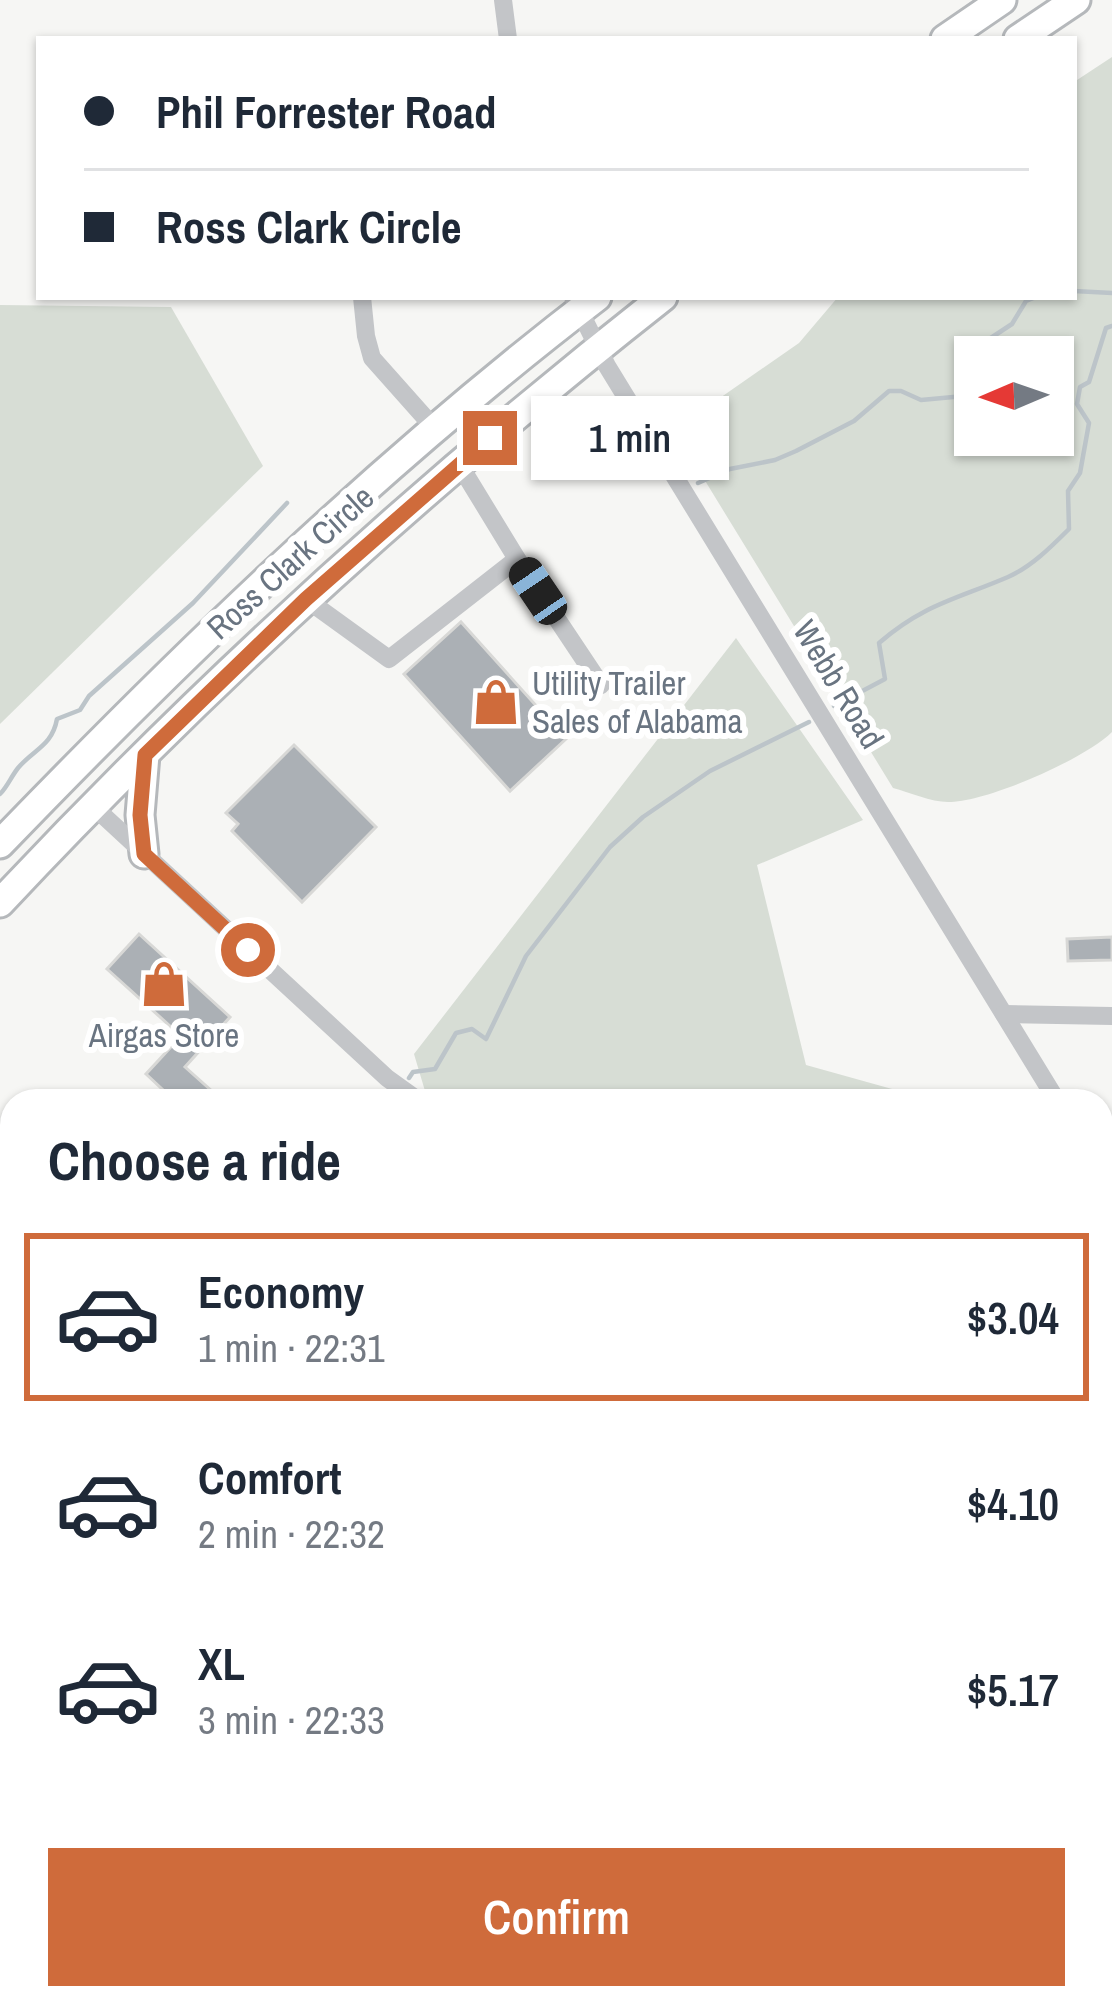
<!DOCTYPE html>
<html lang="en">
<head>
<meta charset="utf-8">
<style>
  body { margin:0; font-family:"Archivo Narrow",sans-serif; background:#f6f6f7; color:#1f2937; height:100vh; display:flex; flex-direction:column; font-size:45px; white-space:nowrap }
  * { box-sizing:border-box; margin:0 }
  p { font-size:39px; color:#747a83 }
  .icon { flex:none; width:66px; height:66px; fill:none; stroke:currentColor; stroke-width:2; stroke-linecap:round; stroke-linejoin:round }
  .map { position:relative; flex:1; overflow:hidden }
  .sheet { position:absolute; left:0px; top:1089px; width:1113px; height:921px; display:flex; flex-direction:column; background:#fff; border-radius:36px 36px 0 0; box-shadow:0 3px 9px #0004 }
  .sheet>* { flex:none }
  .guide { position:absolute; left:36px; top:36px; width:1041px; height:264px; border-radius:0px; box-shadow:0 3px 9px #0004; display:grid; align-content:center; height:264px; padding:0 48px; background:#fff }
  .needle { width:78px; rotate:268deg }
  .controls { position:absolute; left:954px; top:336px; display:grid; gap:24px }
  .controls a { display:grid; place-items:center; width:120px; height:120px; border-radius:0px; background:#fff; box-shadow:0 3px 9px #0004; font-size:60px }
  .end { position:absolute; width:54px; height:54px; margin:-27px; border:15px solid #cf6b3b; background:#fff; box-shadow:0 0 0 6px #fff }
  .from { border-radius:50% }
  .bubble { position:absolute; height:84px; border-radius:0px; background:#fff; box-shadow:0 3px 9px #0004; font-size:39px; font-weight:600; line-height:84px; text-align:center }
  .car { position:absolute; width:36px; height:72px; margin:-36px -18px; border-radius:15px; box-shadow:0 0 9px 3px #0007; background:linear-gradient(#222 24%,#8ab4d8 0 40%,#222 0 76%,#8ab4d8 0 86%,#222 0) }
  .guide b { display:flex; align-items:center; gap:42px; height:114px; font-size:45px }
  .guide b+b { border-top:3px solid #e0e1e3 }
  .guide i { width:30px; height:30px; background:#1f2937 }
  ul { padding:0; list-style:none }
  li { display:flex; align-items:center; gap:36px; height:168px; margin:0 24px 18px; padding:0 24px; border:6px solid transparent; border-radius:0px }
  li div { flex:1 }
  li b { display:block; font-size:45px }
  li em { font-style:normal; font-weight:600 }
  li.on { border-color:#cf6b3b }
  li>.icon { width:108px; height:108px; stroke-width:1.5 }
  h2 { padding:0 48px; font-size:54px; line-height:144px }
  .cta { display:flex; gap:24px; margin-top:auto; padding:24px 48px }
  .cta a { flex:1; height:138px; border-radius:0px; background:#cf6b3b; color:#fff; font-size:48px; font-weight:600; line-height:138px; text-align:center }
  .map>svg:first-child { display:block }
  .green { fill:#d7ddd5; fill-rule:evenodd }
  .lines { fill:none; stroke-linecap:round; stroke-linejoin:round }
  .stream { stroke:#bcc4c9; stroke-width:4.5 }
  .building { fill:#abb0b5; stroke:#d8d8d6; stroke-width:3 }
  .highway-casing { stroke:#b5b8bb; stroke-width:33 }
  .minor { stroke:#c3c5c8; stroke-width:18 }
  .highway { stroke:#fff; stroke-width:27 }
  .route { stroke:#cf6b3b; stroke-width:15 }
  .labels { text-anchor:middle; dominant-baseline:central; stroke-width:12; stroke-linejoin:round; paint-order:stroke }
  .street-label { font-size:33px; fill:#697481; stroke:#fff }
  .poi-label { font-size:33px; fill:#697481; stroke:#fff; text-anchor:start }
</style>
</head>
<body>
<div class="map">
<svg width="1112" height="2008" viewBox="0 0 1112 2008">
  <rect width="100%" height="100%" fill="#f6f6f4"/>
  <g class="green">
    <path d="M1112 57V732C1085 759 987 802 948 802 931 802 909 792 893 788L674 430 799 343 838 297H1074V82ZM975 357H1053V435H975Z"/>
    <path d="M0 305 171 307 263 466 0 724Z"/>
    <path d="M736 638 863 820 757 865 806 1065 910 1094 907 1101H428L414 1054Z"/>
    <path d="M45 1998H125L136 2004 139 1998H764V2008H532L514 2004 491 2008H42Z"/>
  </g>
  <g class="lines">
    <g class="stream">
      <path d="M1074 291 1112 293"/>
      <path d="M980 357 974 349 1012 324 1026 301 1036 297"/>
      <path d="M698 483 730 469 775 460 796 451 854 421 889 391H901L921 400 964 396 975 382"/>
      <path d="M834 706 885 679 879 643C924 604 957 599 1008 577 1031 567 1051 547 1069 529L1068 491 1080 473 1089 423 1077 404 1080 387 1089 382 1106 328 1112 326"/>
      <path d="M0 794C7 787 11 777 18 768 34 749 52 746 57 719L80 710 89 696 193 603 287 503"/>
      <path d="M409 1078 413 1072 435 1069 456 1033 472 1029 486 1039 526 956 610 847 643 817 710 771 809 722"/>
      <path d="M86 2008 91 1998"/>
    </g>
  </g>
  <g class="building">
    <path d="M461 622 566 739 510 791 404 674Z"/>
    <path d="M294 745 376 827 302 902 232 831 238 824 226 813Z"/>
    <path d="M139 934 230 1017 185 1067 223 1101H175L146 1074 181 1036 107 969Z"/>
    <path d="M1112 937V960L1068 961 1067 939Z"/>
  </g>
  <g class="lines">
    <defs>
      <g id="highway">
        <path d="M945 39 1002 0"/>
        <path d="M1018 39 1076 0"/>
        <path d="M0 844C187 650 383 461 597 297"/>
        <path d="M144 854 140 815 145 755"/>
        <path d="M0 903C205 684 428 482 663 297"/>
      </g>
    </defs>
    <use href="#highway" class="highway-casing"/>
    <g class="minor">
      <path d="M503 0 508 39"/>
      <path d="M362 297 366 336 372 358 436 430"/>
      <path d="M573 297 607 366 1057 1101"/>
      <path d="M459 464 517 559 601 685"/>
      <path d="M306 599 389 659 517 559"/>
      <path d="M93 806 387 1078 419 1101"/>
      <path d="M1004 1014 1112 1016"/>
      <path d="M1101 1175 1112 1193"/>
      <path d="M1101 1511H1112"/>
      <path d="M1101 1775 1112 1784"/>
      <path d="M882 2008V1998"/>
    </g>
    <use href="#highway" class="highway"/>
  </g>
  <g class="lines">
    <path class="route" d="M248 950 144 854 140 815 145 755 306 599 490 438"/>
  </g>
  <defs>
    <symbol id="shop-bare" viewBox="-9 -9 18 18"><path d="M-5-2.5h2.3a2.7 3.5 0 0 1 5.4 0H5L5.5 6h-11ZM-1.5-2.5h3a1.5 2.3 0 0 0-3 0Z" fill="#cf6b3b" stroke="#fff" stroke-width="2.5" paint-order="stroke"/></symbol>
  </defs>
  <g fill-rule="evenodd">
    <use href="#shop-bare" x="463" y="669" width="66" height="66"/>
    <use href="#shop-bare" x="131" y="951" width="66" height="66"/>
  </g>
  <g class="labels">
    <g class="street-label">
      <text transform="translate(290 562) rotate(-42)">Ross Clark Circle</text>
      <text transform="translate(839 684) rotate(59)">Webb Road</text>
    </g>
    <g class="poi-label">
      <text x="532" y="683">Utility Trailer<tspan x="532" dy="38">Sales of Alabama</tspan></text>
      <text x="164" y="1035" text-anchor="middle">Airgas Store</text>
    </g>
  </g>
</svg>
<div class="controls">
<a><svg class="needle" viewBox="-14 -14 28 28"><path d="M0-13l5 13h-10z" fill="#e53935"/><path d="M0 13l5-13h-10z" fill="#747a83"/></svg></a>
</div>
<i class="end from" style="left:248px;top:950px"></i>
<i class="end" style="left:490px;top:438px"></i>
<div class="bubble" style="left:531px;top:396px;width:198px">1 min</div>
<i class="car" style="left:538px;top:591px;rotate:326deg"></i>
<div class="guide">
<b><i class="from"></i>Phil Forrester Road</b>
<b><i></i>Ross Clark Circle</b>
</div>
<section class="sheet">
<h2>Choose a ride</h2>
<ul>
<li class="on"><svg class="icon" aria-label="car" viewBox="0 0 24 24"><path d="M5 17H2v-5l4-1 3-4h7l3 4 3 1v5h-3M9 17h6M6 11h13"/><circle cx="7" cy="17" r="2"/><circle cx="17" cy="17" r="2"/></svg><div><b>Economy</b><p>1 min · 22:31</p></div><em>$3.04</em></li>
<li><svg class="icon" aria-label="car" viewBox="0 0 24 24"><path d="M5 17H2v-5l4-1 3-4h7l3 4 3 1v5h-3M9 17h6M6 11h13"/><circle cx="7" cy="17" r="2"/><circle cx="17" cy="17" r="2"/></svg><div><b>Comfort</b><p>2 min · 22:32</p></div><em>$4.10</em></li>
<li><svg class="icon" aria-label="car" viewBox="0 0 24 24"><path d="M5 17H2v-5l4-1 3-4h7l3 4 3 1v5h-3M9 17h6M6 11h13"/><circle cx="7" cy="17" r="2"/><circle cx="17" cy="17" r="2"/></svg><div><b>XL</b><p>3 min · 22:33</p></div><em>$5.17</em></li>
</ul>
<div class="cta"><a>Confirm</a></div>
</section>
</div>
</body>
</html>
